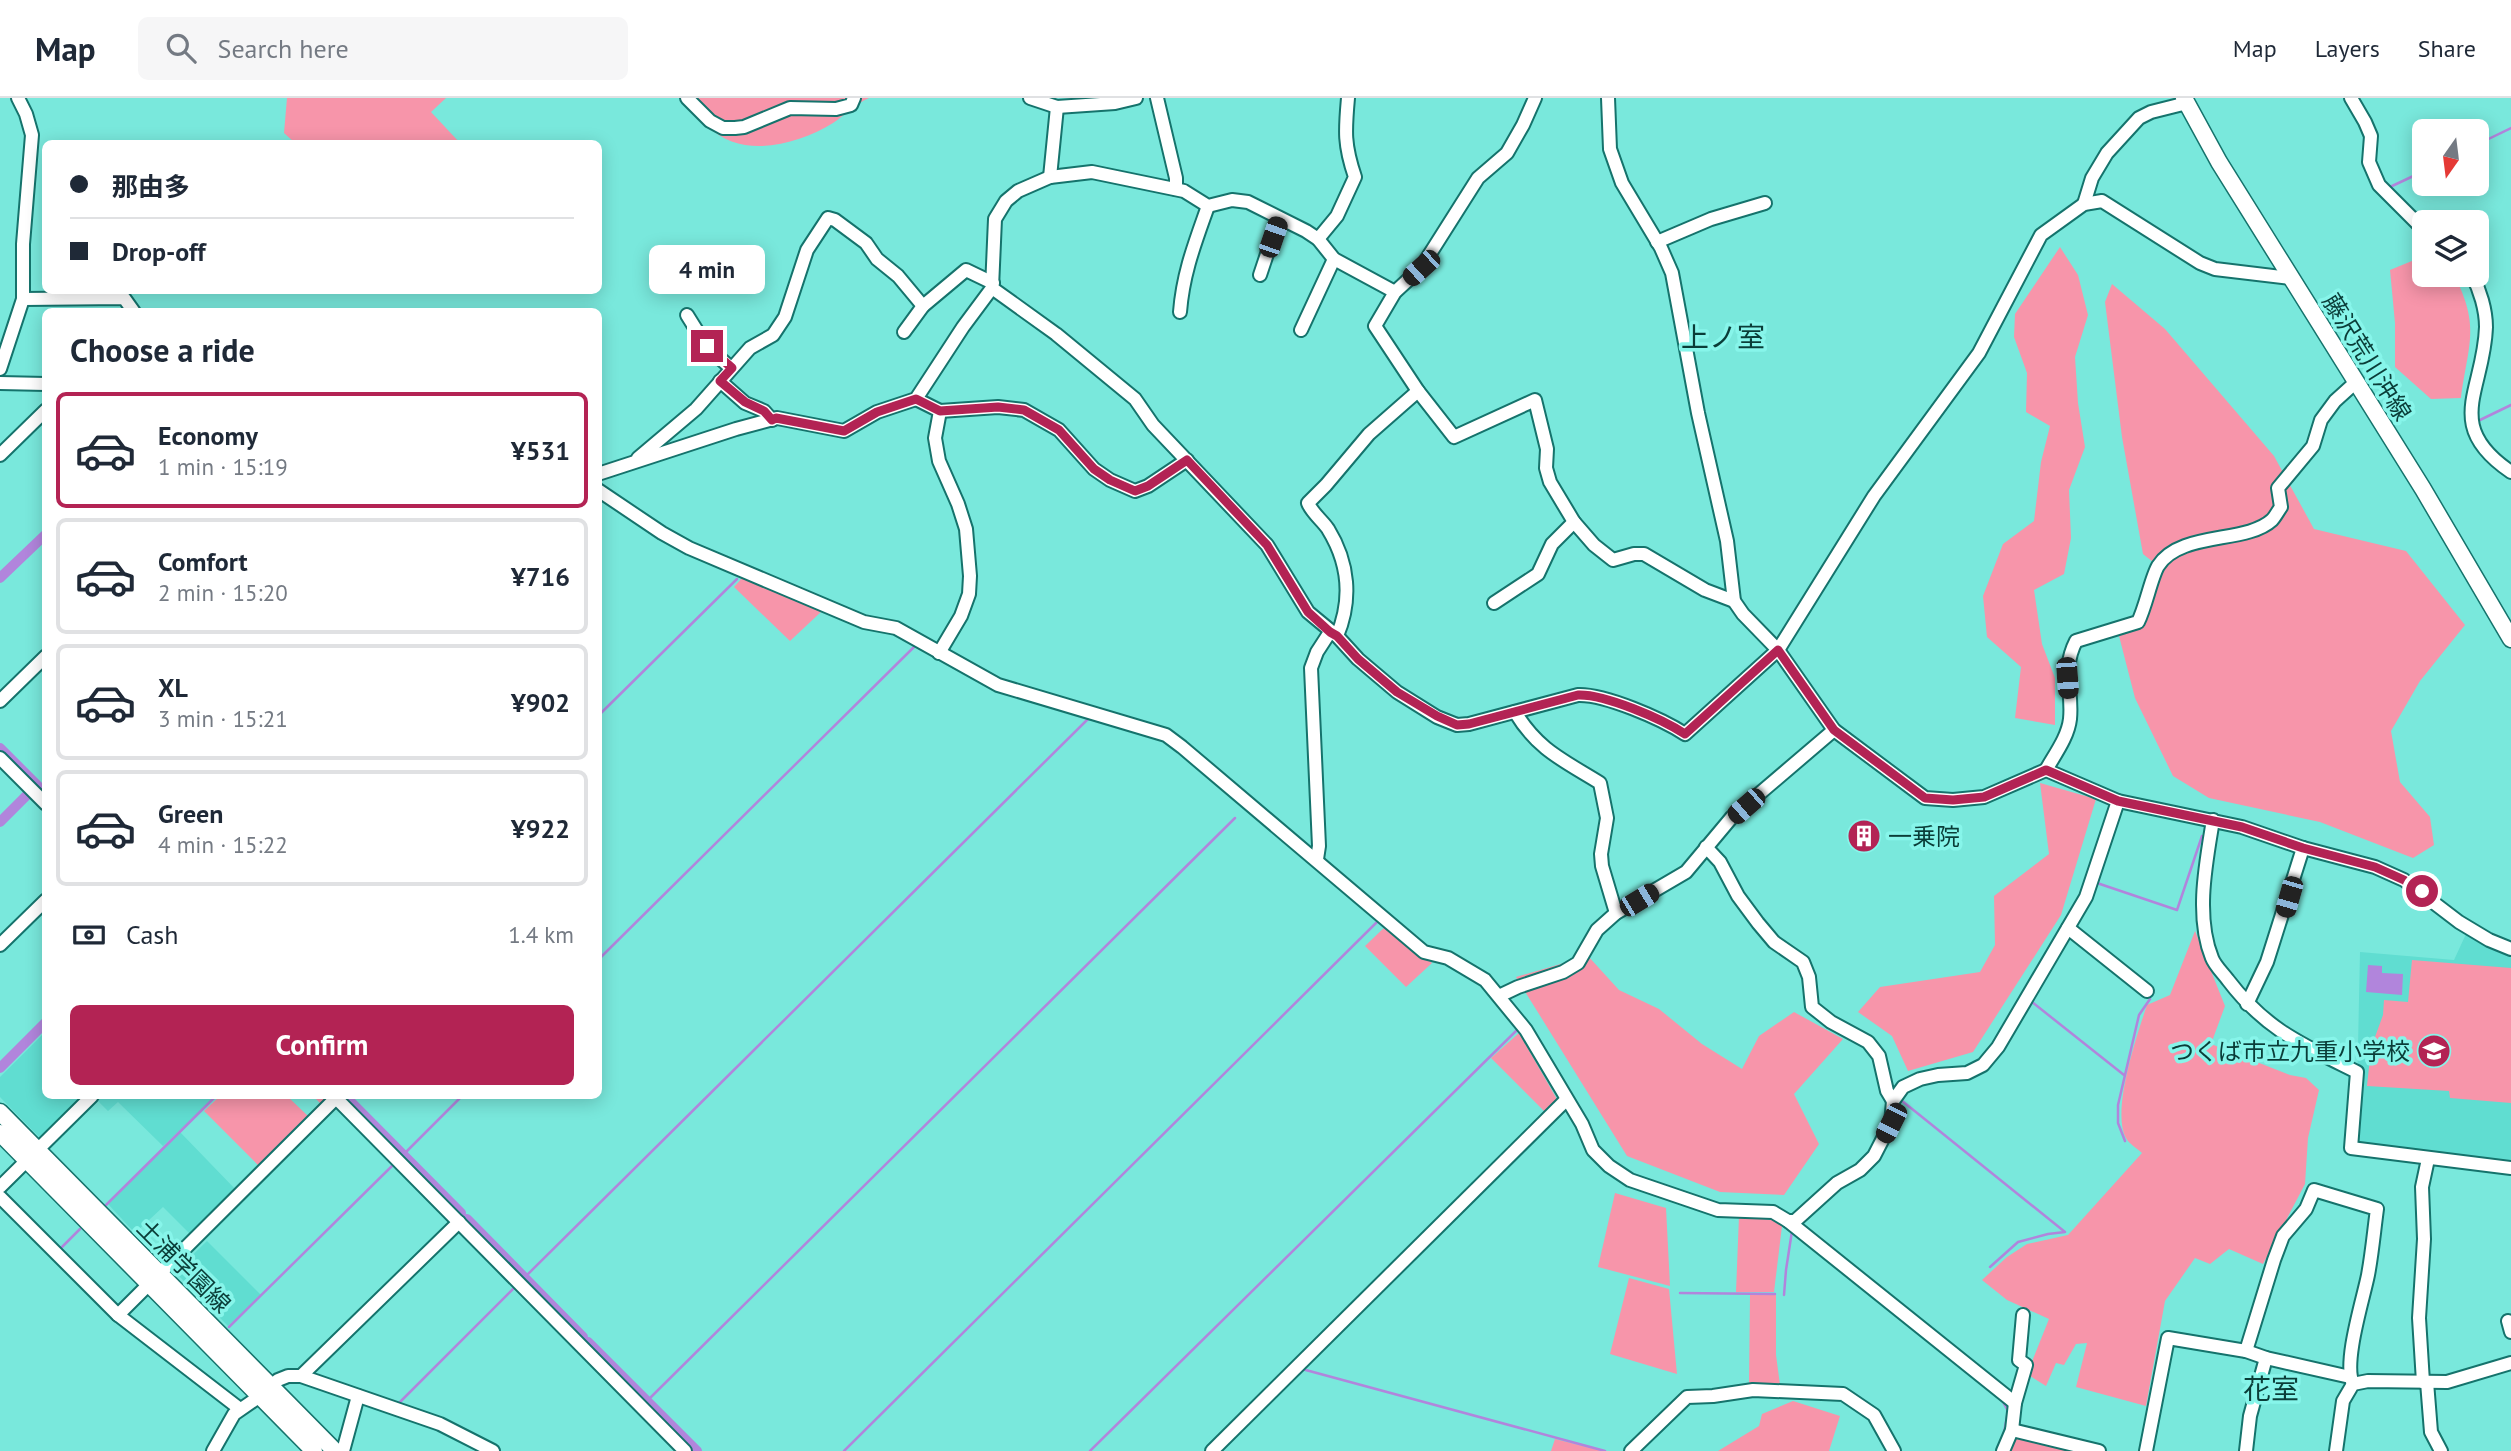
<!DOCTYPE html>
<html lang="en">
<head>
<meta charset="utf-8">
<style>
  body { margin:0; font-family:"PT Sans","Noto Sans JP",sans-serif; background:#f6f6f7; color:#1f2937; height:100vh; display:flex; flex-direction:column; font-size:26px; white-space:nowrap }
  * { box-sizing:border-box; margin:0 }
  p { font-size:23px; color:#747a83 }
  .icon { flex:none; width:38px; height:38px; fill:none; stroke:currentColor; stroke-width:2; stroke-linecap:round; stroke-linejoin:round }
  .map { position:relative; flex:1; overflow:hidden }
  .details { position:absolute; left:42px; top:210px; width:560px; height:791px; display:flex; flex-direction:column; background:#fff; border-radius:10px; box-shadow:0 4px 18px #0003 }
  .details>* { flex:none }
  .banner { position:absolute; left:42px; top:42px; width:560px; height:154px; border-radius:10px; box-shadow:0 4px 18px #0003; display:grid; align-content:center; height:154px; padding:0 28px; background:#fff }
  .needle { width:46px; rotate:194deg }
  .buttons { position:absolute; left:2412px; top:21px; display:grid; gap:14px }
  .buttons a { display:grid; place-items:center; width:77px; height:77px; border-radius:10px; background:#fff; box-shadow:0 4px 18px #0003; font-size:35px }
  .end { position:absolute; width:32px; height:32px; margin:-16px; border:9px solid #b32354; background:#fff; box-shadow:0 0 0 4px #fff }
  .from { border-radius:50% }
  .bubble { position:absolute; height:49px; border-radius:10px; background:#fff; box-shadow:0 4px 18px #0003; font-size:23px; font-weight:700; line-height:49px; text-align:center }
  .car { position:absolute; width:21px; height:42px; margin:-21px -10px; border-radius:9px; box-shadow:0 0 5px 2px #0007; background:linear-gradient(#222 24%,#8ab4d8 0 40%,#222 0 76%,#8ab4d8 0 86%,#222 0) }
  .banner b { display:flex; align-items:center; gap:24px; height:66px; font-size:26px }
  .banner b+b { border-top:2px solid #e0e1e3 }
  .banner i { width:18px; height:18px; background:#1f2937 }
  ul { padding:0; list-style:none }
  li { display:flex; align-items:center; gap:21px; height:116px; margin:0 14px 10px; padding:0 14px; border:4px solid #e0e1e3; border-radius:10px }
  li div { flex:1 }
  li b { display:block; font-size:26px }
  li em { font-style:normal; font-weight:700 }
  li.on { border-color:#b32354 }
  li>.icon { width:63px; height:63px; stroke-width:1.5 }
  h2 { padding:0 28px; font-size:32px; line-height:84px }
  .pay { display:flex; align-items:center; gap:18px; height:77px; padding:0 28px; font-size:26px }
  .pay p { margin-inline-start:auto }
  .cta { display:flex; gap:14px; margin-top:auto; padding:14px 28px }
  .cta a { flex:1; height:80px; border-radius:10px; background:#b32354; color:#fff; font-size:28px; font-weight:700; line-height:80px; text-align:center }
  header { display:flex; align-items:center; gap:42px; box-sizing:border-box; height:98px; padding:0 35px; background:#fff; border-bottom:2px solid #e0e1e3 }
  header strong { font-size:33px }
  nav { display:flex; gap:38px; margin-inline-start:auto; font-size:24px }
  .search { width:490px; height:63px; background:#f6f6f7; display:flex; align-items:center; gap:18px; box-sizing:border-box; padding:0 24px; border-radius:10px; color:#747a83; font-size:26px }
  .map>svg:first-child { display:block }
  .built { fill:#60ddd1 }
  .green { fill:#f795aa }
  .water { fill:#b185dc }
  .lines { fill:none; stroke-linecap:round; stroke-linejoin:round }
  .stream { stroke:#b185dc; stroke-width:2.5 }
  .canal { stroke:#b185dc; stroke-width:10 }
  .minor-casing { stroke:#15736c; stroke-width:16 }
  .major-casing { stroke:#15736c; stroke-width:19 }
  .minor { stroke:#fff; stroke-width:12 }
  .major { stroke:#fff; stroke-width:16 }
  .route { stroke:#b32354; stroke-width:9 }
  .labels { text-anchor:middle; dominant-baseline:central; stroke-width:7; stroke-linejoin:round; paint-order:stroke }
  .street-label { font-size:24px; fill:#0a3d38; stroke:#87f5ea }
  .poi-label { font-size:24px; fill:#0a3d38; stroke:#87f5ea; text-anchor:start }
  .quarter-label { font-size:28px; fill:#0a3d38; stroke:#87f5ea }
</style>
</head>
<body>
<header>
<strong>Map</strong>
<div class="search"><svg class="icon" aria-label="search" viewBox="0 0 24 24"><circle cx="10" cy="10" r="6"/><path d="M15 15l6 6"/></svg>Search here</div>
<nav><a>Map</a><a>Layers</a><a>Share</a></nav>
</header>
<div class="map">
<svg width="2511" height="1353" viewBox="0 0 2511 1353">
  <rect width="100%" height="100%" fill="#79e8dc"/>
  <g class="built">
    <path d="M2466 836 2511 856V1065L2359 1048 2356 1043 2360 854 2454 862Z"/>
    <path d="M45 934 46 998H85L41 1041 0 999V979Z"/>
    <path d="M100 998H216L163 1048 118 1004 108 1013 96 1001Z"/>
    <path d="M180 1034 237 1093 191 1137 163 1109 135 1135 108 1106Z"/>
    <path d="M207 1143 261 1197 228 1228 175 1174Z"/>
  </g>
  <g class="green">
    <path d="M287 0H446L431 14 460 45H295L284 35Z"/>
    <path d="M691 0H869C855 6 845 17 833 25 797 47 741 62 708 28 701 21 696 9 691 0Z"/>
    <path d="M2060 149 2078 177 2088 217 2075 259 2078 305 2085 349 2069 392 2071 440 2064 476 2034 492 2042 546 2055 580V627L2015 620 2021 569 1987 539 1983 498 2003 446 2034 423 2041 364 2050 328 2026 314 2027 275 2014 239 2015 216Z"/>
    <path d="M2424 158V177H2454C2481 229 2468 247 2461 300L2431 301 2395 269V225L2390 172Z"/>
    <path d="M2112 186 2165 231 2274 358 2314 431 2406 453 2465 527 2420 583 2391 633 2400 684 2430 719 2434 747 2413 760 2320 724 2209 700 2173 678 2135 600 2118 534 2138 524 2158 468 2143 456 2122 339 2105 204Z"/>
    <path d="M743 479 822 513 790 543 734 489Z"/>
    <path d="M2040 685 2096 701 2061 817 1973 954 1908 973 1892 938 1858 914 1880 889 1980 874 1995 847 1994 798 2049 756Z"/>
    <path d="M1387 827 1432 865 1406 889 1365 848Z"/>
    <path d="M2195 833 2225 908 2211 946 2290 977 2306 980 2319 992 2308 1040 2305 1086 2263 1166 2229 1151 2210 1166 2195 1160 2165 1203 2146 1308 2076 1289 2087 1245 2076 1246 2064 1267 2056 1265 2046 1288 2027 1276 2049 1221 2007 1202 1982 1182 2007 1159 2027 1146 2068 1137 2142 1055C2137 1050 2129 1046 2126 1040 2111 1013 2137 937 2147 907L2170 897Z"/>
    <path d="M1588 858 1619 892 1659 911 1702 946 1742 971 1759 938 1794 914 1843 941 1794 996 1819 1046 1784 1097 1720 1094 1627 1058 1516 879Z"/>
    <path d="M2412 862 2511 870V1005L2450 1000 2449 993 2367 988 2371 950 2383 917 2384 902 2408 904Z"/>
    <path d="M1519 935 1558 1003 1546 1015 1491 960Z"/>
    <path d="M220 998H287L308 1018 321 1006 313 998H325L330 1002 261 1070 204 1013Z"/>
    <path d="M1615 1095 1666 1110 1670 1188 1598 1169Z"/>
    <path d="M1739 1118 1780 1123 1782 1128 1774 1194H1736Z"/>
    <path d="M1629 1180 1669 1191 1677 1276 1610 1256Z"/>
    <path d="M1750 1197H1776V1257L1780 1287 1749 1285Z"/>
    <path d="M1793 1303 1840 1318 1829 1353H1718L1759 1328 1762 1316Z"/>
    <path d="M2013 1338 2076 1353H2009Z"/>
    <path d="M1555 1341 1603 1353H1551Z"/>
  </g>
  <path class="water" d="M2368 867 2382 868V875L2403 876 2402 897 2366 894Z"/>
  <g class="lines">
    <g class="stream">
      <path d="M2476 47 2511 30"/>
      <path d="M2390 89 2424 73"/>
      <path d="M2480 322 2511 307"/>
      <path d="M598 618 737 481"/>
      <path d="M2097 785 2177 812 2202 738"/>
      <path d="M598 862 916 547"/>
      <path d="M2032 904 2124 977"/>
      <path d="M1901 1002 2065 1134 2048 1136 2018 1144 1990 1169"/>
      <path d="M2125 1043 2118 1025V1007L2139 917 2150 901"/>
      <path d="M403 1057 462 998"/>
      <path d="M106 1107 216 998"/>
      <path d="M60 1151 80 1131"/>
      <path d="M524 1180 1088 621"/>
      <path d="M1680 1195 1775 1196"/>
      <path d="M1784 1197 1786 1172 1792 1133"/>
      <path d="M229 1229 394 1066"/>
      <path d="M1302 1271 1605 1353"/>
      <path d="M2002 1302 2008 1313 2004 1335"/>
      <path d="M647 1303 1235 720"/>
      <path d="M398 1306 516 1188"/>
      <path d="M844 1353 1379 822"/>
      <path d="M1090 1353 1517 932"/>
    </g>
    <g class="canal">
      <path d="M0 480 46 436"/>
      <path d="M0 650 46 696"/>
      <path d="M0 724 29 695"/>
      <path d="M0 970 46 924"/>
      <path d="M345 998 461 1115"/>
      <path d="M467 1121 583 1239"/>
      <path d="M588 1244 697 1353"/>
    </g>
    <defs>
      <g id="minor">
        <path d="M687 0 710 23 723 30H735L744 29 790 10 836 11 851 7 854 0"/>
        <path d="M1030 0 1057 9 1050 79"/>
        <path d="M1157 0 1176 80V91"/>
        <path d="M1535 0 1523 27 1507 55 1478 80 1421 170 1395 194 1375 228 1418 293 1454 339 1535 302 1547 351 1546 370 1550 384 1574 424 1594 447 1613 462 1634 456H1644L1705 492 1734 503"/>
        <path d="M1608 0 1610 51 1622 85 1661 150 1672 175 1698 315 1727 443 1734 503 1743 516 1778 552 1834 632 1925 700 1953 702 1984 699 2046 672 2118 703 2242 729 2303 750 2375 769 2404 782 2459 824 2489 842 2511 851"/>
        <path d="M2351 0 2365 24 2371 38 2369 64 2379 87 2424 132"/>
        <path d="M1057 9 1115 5 1136 0"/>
        <path d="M2084 106 2092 80 2107 55 2139 20 2151 14 2187 5"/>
        <path d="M1318 141 1337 118 1355 79C1344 47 1345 33 1348 0"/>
        <path d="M1657 144 1711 121 1765 105"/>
        <path d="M1260 177 1279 120"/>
        <path d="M2472 177C2480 192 2486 212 2486 229 2484 293 2442 327 2511 374"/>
        <path d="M992 190 1056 236 1135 301 1153 327 1267 447 1308 514 1337 538 1358 561 1397 594 1437 619 1457 627 1469 626 1578 597C1605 596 1662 621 1685 636L1778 552 1874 398 1979 255 2041 137 2084 106 2102 103 2200 165 2215 171 2290 180"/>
        <path d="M23 201 124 200 134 214"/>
        <path d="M1180 214C1183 175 1195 145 1208 108"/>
        <path d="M687 217 707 249 731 270"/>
        <path d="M1301 232 1334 161"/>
        <path d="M904 234 923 208"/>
        <path d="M0 271 23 201V146L32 37 26 16 18 0"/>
        <path d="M720 283 745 305 764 313 772 322"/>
        <path d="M0 285 46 286"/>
        <path d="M916 301 940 313 935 340 939 363 958 406 966 431 970 478 969 496 961 518 939 555"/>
        <path d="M940 313 998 309 1024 312 1059 332 1094 371 1110 382 1135 393 1148 388 1187 362"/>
        <path d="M0 357 46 312"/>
        <path d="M638 360 696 311 750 250 773 237 785 219 807 152 828 120 835 122 866 145 877 161 898 178 923 208 966 172 993 185"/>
        <path d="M598 376 736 331 777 320 844 333 877 314 916 301 963 229 992 190 995 121 1006 103 1018 93 1050 79 1092 74 1184 93 1208 108 1232 102 1248 104 1306 133 1318 141 1334 161 1395 194"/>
        <path d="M598 392 662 435 689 450 864 524 896 530 998 587 1166 637 1182 649 1424 854 1448 860 1485 882 1526 932 1582 1026 1593 1052 1609 1068 1630 1082 1718 1112 1773 1114 1788 1123 2015 1305"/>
        <path d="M1494 505 1538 476 1552 446 1574 424"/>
        <path d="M1337 538C1352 502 1349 465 1328 431 1322 422 1312 415 1308 405L1326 387 1369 336 1418 293"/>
        <path d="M0 603 46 558"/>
        <path d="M1515 614C1538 652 1563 662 1600 685L1607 720 1601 756 1602 768 1616 815"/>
        <path d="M0 660 46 706"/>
        <path d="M2046 672C2055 656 2068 639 2070 621 2073 592 2061 572 2076 543L2138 524C2146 508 2151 480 2158 468 2180 433 2246 446 2272 422 2275 419 2278 413 2281 409L2278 390 2313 348 2321 322 2335 303 2356 284"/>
        <path d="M2213 722C2206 765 2195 818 2212 860 2215 868 2223 875 2228 882 2266 932 2303 947 2357 974L2351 1050 2511 1070"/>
        <path d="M1706 749 1720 764 1738 798 1758 825 1774 844 1803 864 1809 879 1812 909 1831 924 1868 944 1879 958 1887 993 1893 1003"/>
        <path d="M1317 761 1319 748 1311 570 1317 554 1330 534"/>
        <path d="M2068 830 2147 893"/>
        <path d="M0 847 46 802"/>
        <path d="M1499 898 1518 889 1563 874 1578 865 1597 832 1616 815 1686 774 1732 719 1834 632"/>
        <path d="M2247 906 2267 864 2303 750"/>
        <path d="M334 998 685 1353"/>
        <path d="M0 1089 92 998"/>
        <path d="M0 1099 118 1217 240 1311"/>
        <path d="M1788 1123H1795L1837 1085 1860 1072 1874 1058 1891 1025 1893 1003 1903 989 1920 981 1938 977 1967 975 1983 967 1998 949 2086 799 2118 703"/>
        <path d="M118 1217 336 1000"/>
        <path d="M2508 1223 2511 1234"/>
        <path d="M2246 1253 2274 1162 2283 1138 2306 1111 2314 1092 2377 1111C2374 1133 2372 1156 2368 1177 2363 1202 2343 1264 2353 1286"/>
        <path d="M301 1278 459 1124"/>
        <path d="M2423 1284 2419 1220 2424 1141 2422 1089 2428 1061"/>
        <path d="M2427 1284 2431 1334 2441 1353"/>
        <path d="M2012 1332 2099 1353"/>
        <path d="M213 1353 234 1316 260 1298 278 1282 288 1278H301L440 1326 493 1353"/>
        <path d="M343 1353 358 1298"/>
        <path d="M1212 1353 1566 1002"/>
        <path d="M1631 1353 1687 1299 1713 1298 1753 1292 1843 1296 1874 1317 1894 1353"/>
        <path d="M2003 1353 2012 1332 2015 1305 2026 1267 2019 1262 2023 1217"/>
        <path d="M2146 1353 2168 1240 2246 1253 2266 1260 2350 1279"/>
        <path d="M2246 1353 2250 1318 2266 1260"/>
        <path d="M2336 1353 2343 1303 2353 1286 2368 1283 2447 1284 2511 1265"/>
      </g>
      <g id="major">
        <path d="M2184 0 2219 64 2423 391 2511 541"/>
        <path d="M0 1014 335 1353"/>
        <path d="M0 1035 314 1353"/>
      </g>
    </defs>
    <use href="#minor" class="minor-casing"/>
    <use href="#major" class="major-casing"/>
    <use href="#minor" class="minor"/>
    <use href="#major" class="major"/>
  </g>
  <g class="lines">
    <path class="route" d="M707 248 732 270 720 283 745 304 764 313 772 322 776 320 844 333 877 314 916 301 940 313 998 309 1024 312 1059 332 1094 371 1110 382 1135 393 1148 388 1187 362 1267 447 1308 514 1330 534 1337 538 1358 561 1397 594 1437 618 1457 627 1469 626 1578 597C1605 596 1662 621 1685 636L1778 552 1834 632 1925 700 1953 702 1984 699 2046 672 2118 703 2242 729 2303 750 2375 769 2404 782 2422 793"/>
  </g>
  <defs>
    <symbol id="building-disc" viewBox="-11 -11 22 22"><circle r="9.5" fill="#b32354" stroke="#87f5ea"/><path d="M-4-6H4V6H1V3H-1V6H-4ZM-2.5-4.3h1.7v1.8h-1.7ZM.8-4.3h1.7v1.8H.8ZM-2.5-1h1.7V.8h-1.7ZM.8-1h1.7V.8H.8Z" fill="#fff"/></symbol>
    <symbol id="school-disc" viewBox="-11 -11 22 22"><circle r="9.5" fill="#b32354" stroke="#87f5ea"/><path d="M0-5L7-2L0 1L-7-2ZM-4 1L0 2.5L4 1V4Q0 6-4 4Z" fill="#fff"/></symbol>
  </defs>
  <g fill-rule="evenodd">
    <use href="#building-disc" x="1845" y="719" width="38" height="38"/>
    <use href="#school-disc" x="2415" y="934" width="38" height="38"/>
  </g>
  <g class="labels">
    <g class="street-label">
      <text transform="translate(2367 259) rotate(58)">藤沢荒川沖線</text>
      <text transform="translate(184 1168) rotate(45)">土浦学園線</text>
    </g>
    <g class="poi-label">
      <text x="1888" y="738">一乗院</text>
      <text x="2410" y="953" text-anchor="end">つくば市立九重小学校</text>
    </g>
    <g class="quarter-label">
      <text x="1723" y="238">上ノ室</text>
      <text x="2271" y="1290">花室</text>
    </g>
  </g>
</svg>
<div class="buttons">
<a><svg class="needle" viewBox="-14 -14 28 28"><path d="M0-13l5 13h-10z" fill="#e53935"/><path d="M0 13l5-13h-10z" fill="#747a83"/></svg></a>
<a><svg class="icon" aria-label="layers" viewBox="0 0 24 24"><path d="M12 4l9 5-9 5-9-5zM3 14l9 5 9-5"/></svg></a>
</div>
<i class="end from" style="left:2422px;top:793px"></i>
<i class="end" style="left:707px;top:248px"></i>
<div class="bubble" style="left:649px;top:147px;width:116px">4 min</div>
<i class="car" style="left:1273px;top:139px;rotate:19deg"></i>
<i class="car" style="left:1421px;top:170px;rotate:228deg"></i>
<i class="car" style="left:2067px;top:580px;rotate:176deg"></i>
<i class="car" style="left:1746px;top:708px;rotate:229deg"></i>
<i class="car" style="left:2289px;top:799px;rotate:196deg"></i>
<i class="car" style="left:1639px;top:802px;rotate:59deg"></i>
<i class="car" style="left:1891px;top:1025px;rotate:207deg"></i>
<div class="banner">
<b><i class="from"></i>那由多</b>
<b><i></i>Drop-off</b>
</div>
<section class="details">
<h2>Choose a ride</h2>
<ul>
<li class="on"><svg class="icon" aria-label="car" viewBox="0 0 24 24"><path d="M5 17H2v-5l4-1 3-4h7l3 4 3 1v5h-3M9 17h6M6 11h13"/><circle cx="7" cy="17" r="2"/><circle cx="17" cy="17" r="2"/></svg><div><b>Economy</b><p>1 min · 15:19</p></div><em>¥531</em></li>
<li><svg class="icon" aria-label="car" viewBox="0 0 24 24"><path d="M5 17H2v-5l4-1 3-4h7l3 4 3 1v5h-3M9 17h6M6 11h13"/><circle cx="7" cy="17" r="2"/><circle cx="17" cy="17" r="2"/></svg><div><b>Comfort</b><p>2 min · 15:20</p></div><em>¥716</em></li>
<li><svg class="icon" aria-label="car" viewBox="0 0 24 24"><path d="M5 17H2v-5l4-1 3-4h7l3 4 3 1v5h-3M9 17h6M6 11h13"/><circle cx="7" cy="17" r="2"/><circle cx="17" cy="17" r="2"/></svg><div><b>XL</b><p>3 min · 15:21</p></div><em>¥902</em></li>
<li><svg class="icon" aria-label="car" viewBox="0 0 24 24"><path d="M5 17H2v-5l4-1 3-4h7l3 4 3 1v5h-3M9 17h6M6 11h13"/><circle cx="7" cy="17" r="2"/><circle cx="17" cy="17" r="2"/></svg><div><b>Green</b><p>4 min · 15:22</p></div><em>¥922</em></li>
</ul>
<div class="pay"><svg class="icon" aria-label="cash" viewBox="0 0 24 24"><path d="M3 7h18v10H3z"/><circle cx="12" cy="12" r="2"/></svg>Cash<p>1.4 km</p></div>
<div class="cta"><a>Confirm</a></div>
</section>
</div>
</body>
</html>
